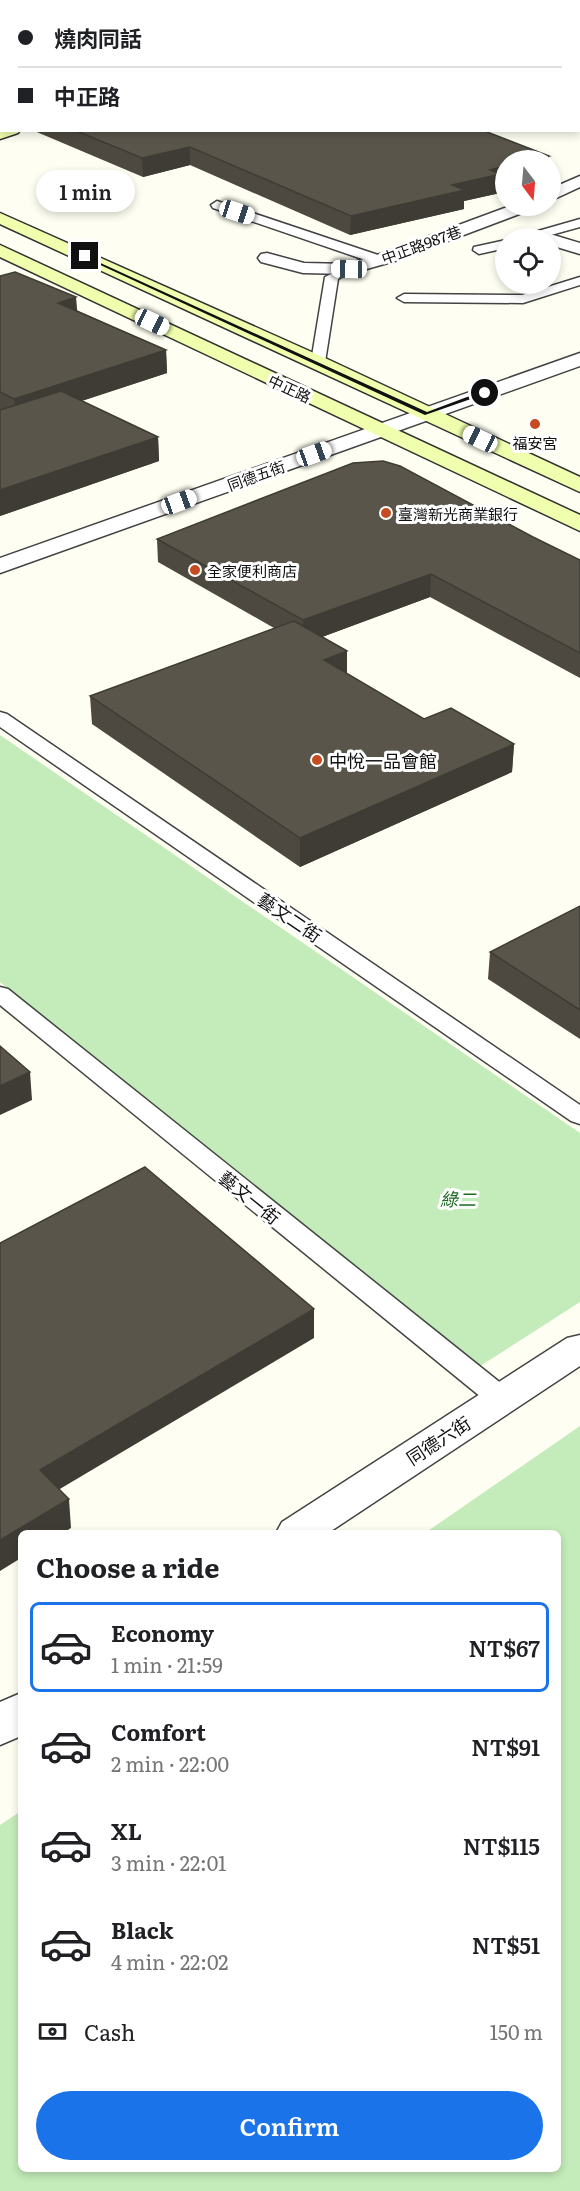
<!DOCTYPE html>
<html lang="en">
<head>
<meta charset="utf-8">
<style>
  body { margin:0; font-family:Literata,"Noto Sans TC",serif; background:#f6f6f6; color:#202124; height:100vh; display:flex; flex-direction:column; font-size:22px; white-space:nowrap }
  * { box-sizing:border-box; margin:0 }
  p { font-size:20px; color:#757577 }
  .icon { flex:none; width:33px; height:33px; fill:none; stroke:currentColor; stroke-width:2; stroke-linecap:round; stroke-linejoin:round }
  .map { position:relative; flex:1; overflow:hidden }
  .side { position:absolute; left:18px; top:1530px; width:543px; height:642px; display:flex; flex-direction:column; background:#fff; border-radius:9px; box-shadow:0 3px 9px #0003 }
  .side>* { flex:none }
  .top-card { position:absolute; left:0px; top:0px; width:580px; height:132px; box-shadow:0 3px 9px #0003; display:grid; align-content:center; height:132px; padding:0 18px; background:#fff }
  .needle { width:39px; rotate:164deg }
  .fabs { position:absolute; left:495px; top:150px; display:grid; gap:12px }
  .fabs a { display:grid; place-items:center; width:66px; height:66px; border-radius:50%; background:#fff; box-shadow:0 3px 9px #0003; font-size:30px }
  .end { position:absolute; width:27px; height:27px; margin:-14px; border:8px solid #101010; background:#fff; box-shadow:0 0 0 3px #fff }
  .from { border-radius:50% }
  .bubble { position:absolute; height:42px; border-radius:21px; background:#fff; box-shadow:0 3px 9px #0003; font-size:20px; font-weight:600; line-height:42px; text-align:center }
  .car { position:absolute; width:18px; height:36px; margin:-18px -9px; border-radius:8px; box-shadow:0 0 4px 2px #0007; background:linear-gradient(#fff 24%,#345 0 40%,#fff 0 76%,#345 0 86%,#fff 0) }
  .top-card b { display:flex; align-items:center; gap:21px; height:57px; font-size:22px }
  .top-card b+b { border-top:2px solid #e0e0e0 }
  .top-card i { width:15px; height:15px; background:#202124 }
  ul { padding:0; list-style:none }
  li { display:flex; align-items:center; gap:18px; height:90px; margin:0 12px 9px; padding:0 6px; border:3px solid transparent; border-radius:9px }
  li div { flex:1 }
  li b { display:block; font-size:22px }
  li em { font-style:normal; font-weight:600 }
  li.current { border-color:#1a73e8 }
  li>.icon { width:54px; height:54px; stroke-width:1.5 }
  h2 { padding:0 18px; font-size:27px; line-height:72px }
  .pay { display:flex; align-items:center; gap:15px; height:66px; padding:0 18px; font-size:22px }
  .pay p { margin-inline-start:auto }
  .cta { display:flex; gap:12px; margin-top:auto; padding:12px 18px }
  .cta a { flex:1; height:69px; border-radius:36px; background:#1a73e8; color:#fff; font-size:24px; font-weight:600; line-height:69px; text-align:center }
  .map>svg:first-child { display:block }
  .green { fill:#c4ecba }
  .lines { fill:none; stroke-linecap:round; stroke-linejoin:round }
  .lane-casing { stroke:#434343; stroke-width:3 }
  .street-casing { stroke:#434343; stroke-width:3 }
  .secondary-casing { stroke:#323232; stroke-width:3 }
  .lane { fill:#fff; fill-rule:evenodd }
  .street { fill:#fff; fill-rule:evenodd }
  .secondary { fill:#efffad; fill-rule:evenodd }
  .wall { fill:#4d4940 }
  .shaded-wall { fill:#3e3c34 }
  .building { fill:#59554b; stroke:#3e3c34; stroke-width:1.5 }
  .route { fill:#101010 }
  .poi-dot { fill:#c64b21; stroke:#fff; stroke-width:2 }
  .labels { text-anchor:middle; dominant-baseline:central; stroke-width:6; stroke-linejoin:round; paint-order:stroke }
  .far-street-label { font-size:15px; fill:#101010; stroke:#fff }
  .far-poi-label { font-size:15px; fill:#101010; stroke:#fff; text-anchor:start }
  .poi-label { font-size:18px; fill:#101010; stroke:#fff; text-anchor:start }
  .street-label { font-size:18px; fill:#101010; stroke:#fff }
  .park-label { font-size:18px; font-style:italic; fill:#1c6b24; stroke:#fff }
</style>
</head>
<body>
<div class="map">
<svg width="580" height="2191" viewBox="0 0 580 2191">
  <rect width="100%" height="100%" fill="#fefff2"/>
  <g class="green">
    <path d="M0 735 580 1133V1302L474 1370 0 982Z"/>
    <path d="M580 1426V2191H0V1825L21 1811V2169H558V1533H425Z"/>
  </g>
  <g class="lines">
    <defs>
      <g id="lane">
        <path d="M217 201 384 257 385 260 379 264 374 263 213 208 211 205Z"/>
        <path d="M580 219V227L540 238H522L524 235Z"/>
        <path d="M506 240V248L479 254 473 250 474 247Z"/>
        <path d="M349 265 356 269 338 279 325 362 318 366 313 365 311 362 325 277Z"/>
        <path d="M580 277V285L523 303 404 302 397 298 404 294 522 295Z"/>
        <path d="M0 712 7 714 580 1105V1124L571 1121 0 727Z"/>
        <path d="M0 987 8 989 512 1392 516 1399 512 1406 502 1409 492 1406 0 1005Z"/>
      </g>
      <g id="street">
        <path d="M568 0H580V6L579 2Z"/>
        <rect x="579" y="80" width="1" height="8"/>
        <path d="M580 176V187L550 201V189Z"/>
        <path d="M510 206H532L530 210 395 261 349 274 303 273 261 262 258 258 261 254 267 253 304 263 348 264 383 253Z"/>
        <path d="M550 234 580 243V254L550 245V238H542Z"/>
        <path d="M580 353V366L0 573V558Z"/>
        <path d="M580 1335V1366L328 1533H276L282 1522 567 1338Z"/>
        <path d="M21 1693V1736L0 1745V1702Z"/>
      </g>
      <g id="secondary">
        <path d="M469 0H486L468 2Z"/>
        <path d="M514 0H532L513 2Z"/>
        <path d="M0 129 2 130H20L18 133 0 139Z"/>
        <path d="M0 213 325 358 580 477V492L0 224Z"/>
        <path d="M0 245 580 515V531L0 257Z"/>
      </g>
    </defs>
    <use href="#lane" class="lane-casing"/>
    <use href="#street" class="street-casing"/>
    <use href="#secondary" class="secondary-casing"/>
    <use href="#lane" class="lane"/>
    <use href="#street" class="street"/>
    <use href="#secondary" class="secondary"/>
  </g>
  <g class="wall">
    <path d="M0 0H437L431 2H2V118L0 117Z"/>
    <path d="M32 130H482L506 160V184L500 185V193L464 201V209L350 235 190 165 143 177Z"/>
    <path d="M0 276 166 350 167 373 82 401 158 437 159 461 0 516Z"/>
    <path d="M533 537 580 560V678L430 597 322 637 347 674 424 719 514 744 512 772 300 867 92 724 90 696 274 628 158 562 157 539Z"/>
    <path d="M580 906V1039L488 979 490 952Z"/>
  </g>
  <g class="shaded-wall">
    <path d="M374 0H437L431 2H368Z"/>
    <path d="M190 147V165L143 177 142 158Z"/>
    <path d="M549 156V160H528Z"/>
    <path d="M506 166V184L500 185V193L464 201V209L350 235 351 216 452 185 490 170Z"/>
    <path d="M76 297 78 320 58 303Z"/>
    <path d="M166 350 167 373 16 422 14 399Z"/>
    <path d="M158 437 159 461 0 516V490Z"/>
    <path d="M431 574 430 597 303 644V620Z"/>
    <path d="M347 651V679L324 660Z"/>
    <path d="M514 744 512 772 300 867V838Z"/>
    <path d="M30 1072 32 1100 0 1115V1086Z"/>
    <path d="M314 1309V1338L43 1499 40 1470Z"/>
    <path d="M69 1499 71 1528 63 1533H21V1558L0 1571V1540Z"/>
  </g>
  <g class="building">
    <path d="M0 0H374L368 2H2V101L0 100Z"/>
    <path d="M74 130H482L549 156 528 160H506V166L490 170 501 174 452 185 465 190 351 216 190 147 142 158Z"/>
    <path d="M15 272 76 297 58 303 166 350 14 399 0 392V276Z"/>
    <path d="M61 391 158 437 0 490V410Z"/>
    <path d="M383 461 400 466 533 537 580 560V653L431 574 303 620 157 539 353 463Z"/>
    <path d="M294 621 347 651 324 660 424 719 451 708 514 744 300 838 90 696Z"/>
    <path d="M580 906V1010L490 952Z"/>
    <path d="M0 1046 30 1072 0 1086Z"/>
    <path d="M145 1167 314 1309 40 1470 69 1499 0 1540V1243Z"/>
  </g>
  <path class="route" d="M83 255 427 412 483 391 488 393 425 415 83 257Z"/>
  <g class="poi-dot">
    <circle cx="535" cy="424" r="6"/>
    <circle cx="386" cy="513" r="6"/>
    <circle cx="195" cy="570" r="6"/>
    <circle cx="317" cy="760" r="6"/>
  </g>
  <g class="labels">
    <g class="far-street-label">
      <text transform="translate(421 244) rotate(-20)">中正路987巷</text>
      <text transform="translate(290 388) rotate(25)">中正路</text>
      <text transform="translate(256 475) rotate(-20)">同德五街</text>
    </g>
    <g class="far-poi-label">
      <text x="535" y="442" text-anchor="middle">福安宮</text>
      <text x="398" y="513">臺灣新光商業銀行</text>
      <text x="207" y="570">全家便利商店</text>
    </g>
    <g class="poi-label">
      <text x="329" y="760">中悅一品會館</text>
    </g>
    <g class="street-label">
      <text transform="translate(290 917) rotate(34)">藝文二街</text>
      <text transform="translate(250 1197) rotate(39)">藝文一街</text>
      <text transform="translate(438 1440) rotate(-33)">同德六街</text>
    </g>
    <g class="park-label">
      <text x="458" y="1198">綠二</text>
    </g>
  </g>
</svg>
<div class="fabs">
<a><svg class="needle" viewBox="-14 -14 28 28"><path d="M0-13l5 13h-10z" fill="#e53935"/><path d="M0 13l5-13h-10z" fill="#757577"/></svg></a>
<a><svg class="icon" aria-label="locate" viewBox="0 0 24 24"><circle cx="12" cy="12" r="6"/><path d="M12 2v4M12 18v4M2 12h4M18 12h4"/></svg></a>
</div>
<i class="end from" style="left:485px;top:393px"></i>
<i class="end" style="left:85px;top:256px"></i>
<div class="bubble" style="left:36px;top:170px;width:99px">1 min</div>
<i class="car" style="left:237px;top:212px;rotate:108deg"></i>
<i class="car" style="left:349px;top:269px;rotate:271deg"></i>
<i class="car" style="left:152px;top:322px;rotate:115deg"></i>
<i class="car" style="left:480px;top:439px;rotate:295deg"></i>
<i class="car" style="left:314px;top:454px;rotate:70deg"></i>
<i class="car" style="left:179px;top:502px;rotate:70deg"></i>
<div class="top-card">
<b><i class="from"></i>燒肉同話</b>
<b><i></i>中正路</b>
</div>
<section class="side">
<h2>Choose a ride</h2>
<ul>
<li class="current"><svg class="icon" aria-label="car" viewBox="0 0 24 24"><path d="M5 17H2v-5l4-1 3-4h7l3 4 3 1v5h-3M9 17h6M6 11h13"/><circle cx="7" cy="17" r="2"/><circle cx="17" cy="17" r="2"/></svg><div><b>Economy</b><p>1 min · 21:59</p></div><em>NT$67</em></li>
<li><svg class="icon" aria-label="car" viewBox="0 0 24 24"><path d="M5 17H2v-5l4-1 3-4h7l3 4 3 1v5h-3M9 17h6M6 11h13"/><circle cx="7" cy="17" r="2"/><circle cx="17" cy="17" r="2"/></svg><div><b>Comfort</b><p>2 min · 22:00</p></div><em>NT$91</em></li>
<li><svg class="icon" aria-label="car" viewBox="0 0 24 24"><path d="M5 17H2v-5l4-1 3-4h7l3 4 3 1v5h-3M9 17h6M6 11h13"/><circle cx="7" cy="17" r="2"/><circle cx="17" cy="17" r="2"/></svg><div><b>XL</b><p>3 min · 22:01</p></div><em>NT$115</em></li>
<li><svg class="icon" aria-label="car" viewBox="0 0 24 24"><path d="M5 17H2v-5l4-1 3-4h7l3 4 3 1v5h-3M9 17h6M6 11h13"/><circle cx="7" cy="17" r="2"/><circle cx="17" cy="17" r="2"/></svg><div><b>Black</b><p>4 min · 22:02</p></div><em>NT$51</em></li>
</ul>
<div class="pay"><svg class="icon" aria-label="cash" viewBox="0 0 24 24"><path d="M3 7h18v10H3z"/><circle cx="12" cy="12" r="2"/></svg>Cash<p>150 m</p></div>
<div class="cta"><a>Confirm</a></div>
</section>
</div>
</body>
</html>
